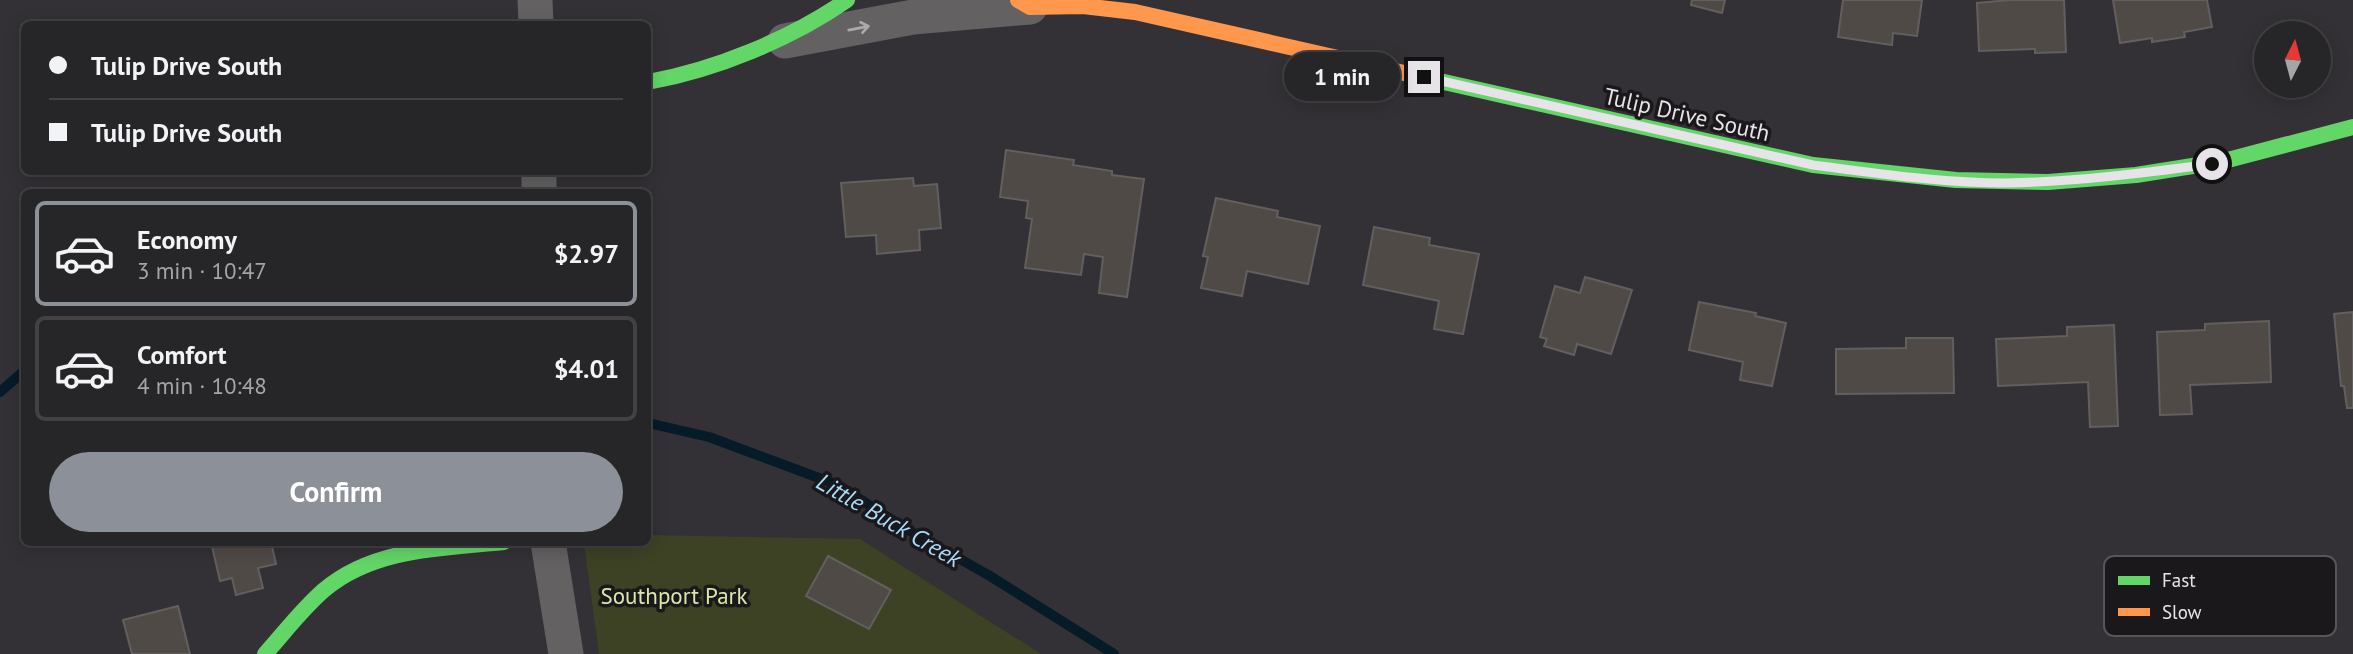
<!DOCTYPE html>
<html lang="en">
<head>
<meta charset="utf-8">
<style>
  body { margin:0; font-family:"PT Sans",sans-serif; background:#2e2d30; color:#f1f3f6; height:100vh; display:flex; flex-direction:column; font-size:26px; white-space:nowrap }
  * { box-sizing:border-box; margin:0 }
  p { font-size:23px; color:#a4a5a8 }
  .icon { flex:none; width:38px; height:38px; fill:none; stroke:currentColor; stroke-width:2; stroke-linecap:round; stroke-linejoin:round }
  .map { position:relative; flex:1; overflow:hidden }
  .sheet { position:absolute; left:21px; top:189px; width:630px; height:357px; display:flex; flex-direction:column; background:#262528; border-radius:10px; box-shadow:0 4px 18px #0003,0 0 0 2px #424245 }
  .sheet>* { flex:none }
  .hud { position:absolute; left:21px; top:21px; width:630px; height:154px; border-radius:10px; box-shadow:0 4px 18px #0003,0 0 0 2px #424245; display:grid; align-content:center; height:154px; padding:0 28px; background:#262528 }
  .needle { width:46px; rotate:6deg }
  .buttons { position:absolute; left:2254px; top:21px; display:grid; gap:14px }
  .buttons a { display:grid; place-items:center; width:77px; height:77px; border-radius:50%; background:#262528; box-shadow:0 4px 18px #0003,0 0 0 2px #424245; font-size:35px }
  .end { position:absolute; width:32px; height:32px; margin:-16px; border:9px solid #e7e3e9; background:#111; box-shadow:0 0 0 4px #111 }
  .from { border-radius:50% }
  .bubble { position:absolute; height:49px; border-radius:24px; background:#262528; box-shadow:0 4px 18px #0003,0 0 0 2px #424245; font-size:23px; font-weight:800; line-height:49px; text-align:center }
  .hud b { display:flex; align-items:center; gap:24px; height:66px; font-size:26px }
  .hud b+b { border-top:2px solid #424245 }
  .hud i { width:18px; height:18px; background:#f1f3f6 }
  ul { padding:12px 0 0; list-style:none }
  li { display:flex; align-items:center; gap:21px; height:105px; margin:0 14px 10px; padding:0 14px; border:4px solid #424245; border-radius:10px }
  li div { flex:1 }
  li b { display:block; font-size:26px }
  li em { font-style:normal; font-weight:800 }
  li.current { border-color:#8c9099 }
  li>.icon { width:63px; height:63px; stroke-width:1.5 }
  .cta { display:flex; gap:14px; margin-top:auto; padding:14px 28px }
  .cta a { flex:1; height:80px; border-radius:42px; background:#8c9099; color:#fff; font-size:28px; font-weight:800; line-height:80px; text-align:center }
  .map>svg:first-child { display:block }
  .green { fill:#3d4225 }
  .lines { fill:none; stroke-linecap:round; stroke-linejoin:round }
  .stream { stroke:#051b28; stroke-width:10 }
  .building { fill:#504a47; stroke:#625f5f; stroke-width:2 }
  .street { stroke:#636161; stroke-width:35 }
  .fast { stroke:#63d668; stroke-width:16 }
  .slow { stroke:#ff974d; stroke-width:16 }
  .oneway { stroke:#aca8ac }
  .route { stroke:#e7e3e9; stroke-width:9 }
  .labels { text-anchor:middle; dominant-baseline:central; stroke-width:7; stroke-linejoin:round; paint-order:stroke }
  .street-label { font-size:23px; fill:#e7e3e9; stroke:#1a181b }
  .park-label { font-size:23px; fill:#dae9a8; stroke:#1a181b }
  .water-label { font-size:24px; font-style:italic; fill:#a7ddfb; stroke:#1a181b }
  .key { fill:#1a181b; stroke:#585559; stroke-width:2 }
  .key-label { font-size:19px; fill:#e7e3e9 }
</style>
</head>
<body>
<div class="map">
<svg width="2353" height="654" viewBox="0 0 2353 654">
  <rect width="100%" height="100%" fill="#333135"/>
  <path class="green" d="M648 535 860 539 1041 654H599L584 543 648 542Z"/>
  <g class="lines">
    <g class="stream">
      <path d="M0 392 24 371"/>
      <path d="M648 423 709 437 838 485 903 527 990 576 1114 654"/>
    </g>
  </g>
  <g class="building">
    <path d="M1692 0H1725L1722 13 1691 5Z"/>
    <path d="M1843 0H1922L1917 36 1893 33 1892 45 1838 37Z"/>
    <path d="M2009 0H2064L2066 52 2035 53V49L1979 51 1977 3Z"/>
    <path d="M2113 0H2207L2212 27 2184 32 2185 37 2152 42V38L2120 43Z"/>
    <path d="M1006 150 1074 160 1073 165 1112 171V175L1144 179 1127 297 1099 293 1103 257 1084 254 1081 275 1025 268 1032 219 1026 218 1028 201 1000 197Z"/>
    <path d="M913 178 914 186 937 184 941 228 919 230 920 250 877 254 876 235 846 237 841 183Z"/>
    <path d="M1216 198 1278 211 1277 217 1320 226 1308 284 1247 271 1242 296 1201 288 1208 257 1203 256Z"/>
    <path d="M1374 227 1430 238 1429 245 1479 254 1463 334 1434 329 1439 301 1363 285Z"/>
    <path d="M1585 277 1632 290 1611 354 1577 344 1574 355 1544 346 1547 339 1540 337 1555 286 1580 293Z"/>
    <path d="M1699 302 1756 313 1755 316 1786 323 1772 386 1740 380 1743 362 1689 350Z"/>
    <path d="M2353 312V408H2347L2344 386H2341L2334 314Z"/>
    <path d="M2269 321 2271 382 2190 385 2192 414 2160 415 2157 332 2205 330V324Z"/>
    <path d="M2114 325 2118 426 2090 427 2088 382 1998 386 1996 339 2067 336V327Z"/>
    <path d="M1906 338H1953L1954 393 1836 394V349L1906 348Z"/>
    <path d="M211 542H271L276 564 258 568 263 588 236 595 232 578 220 581Z"/>
    <path d="M828 556 891 590 869 629 806 596Z"/>
    <path d="M178 606 190 654H132L123 620Z"/>
  </g>
  <g class="lines">
    <g class="street">
      <path d="M535 0 536 24"/>
      <path d="M785 41 913 17 1030 7"/>
      <path d="M539 192V172"/>
      <path d="M548 542 566 654"/>
    </g>
    <g class="fast">
      <path d="M1413 75 1813 165 1956 180 2048 182 2136 175 2224 161 2353 127"/>
      <path d="M648 82C715 70 791 39 847 0"/>
      <path d="M265 654C284 633 302 609 324 590 373 548 443 548 504 542"/>
    </g>
    <path class="slow" d="M1018 0 1030 7 1083 6 1135 12 1413 75"/>
  </g>
  <defs><path id="oneway-shaft" d="M-6 0H5M1.5-3L5.5 0L1.5 3" fill="none" stroke-width="1.6" stroke-linecap="round" stroke-linejoin="round" transform="scale(1.75)"/></defs>
  <use class="oneway" href="#oneway-shaft" transform="translate(859 28) rotate(-11)"/>
  <g class="lines">
    <path class="route" d="M1424 77 1813 165C1876 173 1941 183 2005 183 2074 182 2144 173 2212 164"/>
  </g>
  <g class="labels">
    <g class="street-label">
      <text transform="translate(1687 114) rotate(13)">Tulip Drive South</text>
    </g>
    <g class="park-label">
      <text x="674" y="595">Southport Park</text>
    </g>
    <g class="water-label">
      <text transform="translate(889 520) rotate(30)">Little Buck Creek</text>
    </g>
  </g>
  <rect x="2104" y="556" width="232" height="80" rx="10" class="key"/>
  <rect x="2118" y="576" width="32" height="9" fill="#63d668"/>
  <rect x="2118" y="608" width="32" height="8" fill="#ff974d"/>
  <g class="key-label">
    <text x="2162" y="587">Fast</text>
    <text x="2162" y="619">Slow</text>
  </g>
</svg>
<div class="buttons">
<a><svg class="needle" viewBox="-14 -14 28 28"><path d="M0-13l5 13h-10z" fill="#e53935"/><path d="M0 13l5-13h-10z" fill="#a4a5a8"/></svg></a>
</div>
<i class="end from" style="left:2212px;top:164px"></i>
<i class="end" style="left:1424px;top:77px"></i>
<div class="bubble" style="left:1284px;top:52px;width:116px">1 min</div>
<div class="hud">
<b><i class="from"></i>Tulip Drive South</b>
<b><i></i>Tulip Drive South</b>
</div>
<section class="sheet">
<ul>
<li class="current"><svg class="icon" aria-label="car" viewBox="0 0 24 24"><path d="M5 17H2v-5l4-1 3-4h7l3 4 3 1v5h-3M9 17h6M6 11h13"/><circle cx="7" cy="17" r="2"/><circle cx="17" cy="17" r="2"/></svg><div><b>Economy</b><p>3 min · 10:47</p></div><em>$2.97</em></li>
<li><svg class="icon" aria-label="car" viewBox="0 0 24 24"><path d="M5 17H2v-5l4-1 3-4h7l3 4 3 1v5h-3M9 17h6M6 11h13"/><circle cx="7" cy="17" r="2"/><circle cx="17" cy="17" r="2"/></svg><div><b>Comfort</b><p>4 min · 10:48</p></div><em>$4.01</em></li>
</ul>
<div class="cta"><a>Confirm</a></div>
</section>
</div>
</body>
</html>
